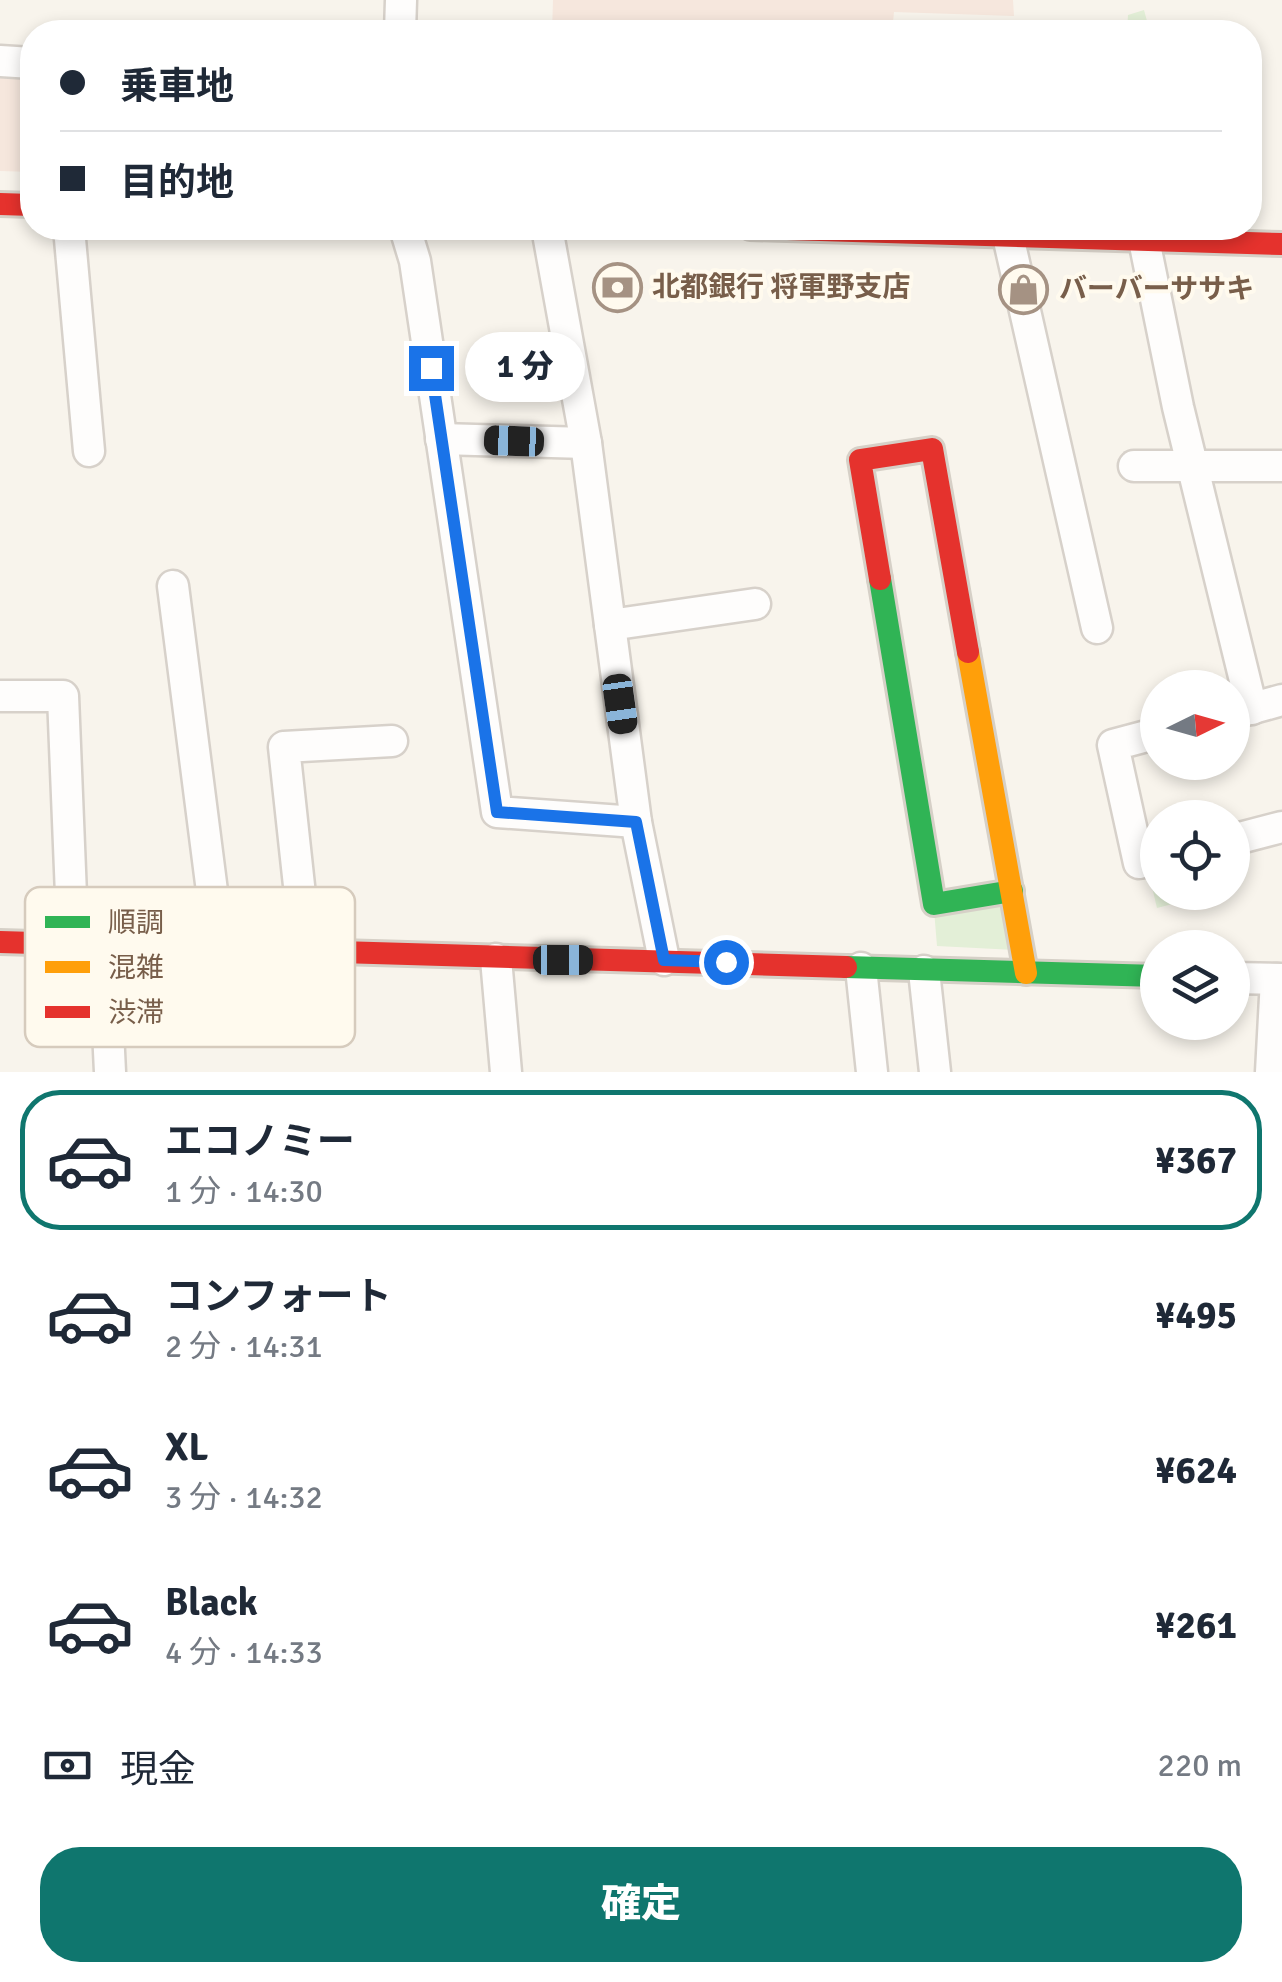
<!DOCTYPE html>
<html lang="ja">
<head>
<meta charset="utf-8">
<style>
  body { margin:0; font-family:Signika,"Noto Sans JP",sans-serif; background:#f6f6f7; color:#1f2937; height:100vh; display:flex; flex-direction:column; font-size:38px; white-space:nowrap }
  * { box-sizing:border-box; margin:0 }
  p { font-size:32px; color:#747a83 }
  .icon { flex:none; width:55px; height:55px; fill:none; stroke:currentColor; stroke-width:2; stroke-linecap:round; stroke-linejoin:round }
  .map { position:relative; height:1072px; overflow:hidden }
  .details { display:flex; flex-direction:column; background:#fff; flex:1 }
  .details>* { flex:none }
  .banner { position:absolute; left:20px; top:20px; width:1242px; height:220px; border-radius:40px; box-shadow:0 5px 15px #0003; display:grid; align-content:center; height:220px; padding:0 40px; background:#fff }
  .needle { width:65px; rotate:85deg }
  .tools { position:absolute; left:1140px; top:670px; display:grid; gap:20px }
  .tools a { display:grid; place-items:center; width:110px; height:110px; border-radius:50%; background:#fff; box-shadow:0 5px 15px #0003; font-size:50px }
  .end { position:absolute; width:45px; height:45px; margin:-22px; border:12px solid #1a73e8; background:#fff; box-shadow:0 0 0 5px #fff }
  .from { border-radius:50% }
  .bubble { position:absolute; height:70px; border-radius:35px; background:#fff; box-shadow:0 5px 15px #0003; font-size:32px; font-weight:800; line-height:70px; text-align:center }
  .car { position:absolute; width:30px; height:60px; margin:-30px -15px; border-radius:12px; box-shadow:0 0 8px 2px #0007; background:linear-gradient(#222 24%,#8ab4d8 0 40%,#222 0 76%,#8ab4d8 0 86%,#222 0) }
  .banner b { display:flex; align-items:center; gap:35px; height:95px; font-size:38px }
  .banner b+b { border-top:2px solid #e0e1e3 }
  .banner i { width:25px; height:25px; background:#1f2937 }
  ul { padding:18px 0 0; list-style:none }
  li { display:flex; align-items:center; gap:30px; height:140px; margin:0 20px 15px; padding:0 20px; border:5px solid transparent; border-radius:40px }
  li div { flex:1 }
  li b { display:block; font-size:38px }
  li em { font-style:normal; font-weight:800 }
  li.on { border-color:#0f766e }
  li>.icon { width:90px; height:90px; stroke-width:1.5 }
  .pay { display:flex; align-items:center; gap:25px; height:110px; padding:0 40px; font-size:38px }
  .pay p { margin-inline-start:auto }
  .action { display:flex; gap:20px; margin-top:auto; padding:20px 40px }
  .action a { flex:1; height:115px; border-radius:40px; background:#0f766e; color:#fff; font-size:40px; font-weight:800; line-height:115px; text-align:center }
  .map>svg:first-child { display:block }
  .commercial { fill:#f6e7dd }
  .green { fill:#e3efd7 }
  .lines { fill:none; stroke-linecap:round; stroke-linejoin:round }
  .street-casing { stroke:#d7d1ca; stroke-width:35 }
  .fast-casing { stroke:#d6d0c7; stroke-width:28 }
  .slow-casing { stroke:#d6d0c7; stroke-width:28 }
  .jam-casing { stroke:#d6d0c7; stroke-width:28 }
  .street { stroke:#fefdfc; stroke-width:30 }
  .fast { stroke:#30b455; stroke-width:22 }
  .slow { stroke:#ff9f0a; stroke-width:22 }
  .jam { stroke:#e5322d; stroke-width:22 }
  .route { stroke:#1a73e8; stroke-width:12 }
  .labels { text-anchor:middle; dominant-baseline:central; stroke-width:8; stroke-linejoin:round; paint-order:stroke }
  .poi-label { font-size:28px; font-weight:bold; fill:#785e4a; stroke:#fffaee; text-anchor:start }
  .key { fill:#fffaee; stroke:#d6cbbd; stroke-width:2.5 }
  .key-label { font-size:28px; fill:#785e4a }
</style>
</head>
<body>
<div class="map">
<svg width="1282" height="1072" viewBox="0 0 1282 1072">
  <rect width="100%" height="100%" fill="#f8f4ec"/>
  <g class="commercial">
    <path d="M553 0H1013L1014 16 894 12 892 32H552Z"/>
    <path d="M0 74 32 75V172L0 171Z"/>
  </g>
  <g class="green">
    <path d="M1144 10 1150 32H1127L1128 15Z"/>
    <path d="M1157 864 1158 892 1182 893 1184 901 1157 908 1149 875Z"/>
    <path d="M1007 898 1015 950 937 946 934 910Z"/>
  </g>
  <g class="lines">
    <defs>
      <g id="street">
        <path d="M400 32 401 0"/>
        <path d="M0 61 32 63"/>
        <path d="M69 228 89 451"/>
        <path d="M405 228 415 261 497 812 636 822"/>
        <path d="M547 228 586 443 636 822 664 960"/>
        <path d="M1008 236 1097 628"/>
        <path d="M1144 240 1178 407 1252 709"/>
        <path d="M441 439 586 443"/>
        <path d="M1134 466H1282"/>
        <path d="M173 586 219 946"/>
        <path d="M610 625 755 604"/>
        <path d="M0 696H63L73 945"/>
        <path d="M1235 713 1282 700"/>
        <path d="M1158 733 1113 745 1139 863 1158 858"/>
        <path d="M1232 840 1282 827"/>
        <path d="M104 947 110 1072"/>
        <path d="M306 950 284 747 392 741"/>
        <path d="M496 959 506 1072"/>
        <path d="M861 968 872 1072"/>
        <path d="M924 971 935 1072"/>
        <path d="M1232 978 1282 979"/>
        <path d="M1271 1072 1276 979"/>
      </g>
      <g id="fast">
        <path d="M880 579 934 904 1012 891"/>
        <path d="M846 967 1158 976"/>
      </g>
      <path id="slow" d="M968 652 1026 973"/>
      <g id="jam">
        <path d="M0 204 32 205"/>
        <path d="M750 228 1282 244"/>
        <path d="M880 579 860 460 932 449 968 652"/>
        <path d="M0 942 846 967"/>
      </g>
    </defs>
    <use href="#street" class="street-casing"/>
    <use href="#fast" class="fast-casing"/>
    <use href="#slow" class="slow-casing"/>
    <use href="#jam" class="jam-casing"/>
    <use href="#street" class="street"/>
    <use href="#fast" class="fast"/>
    <use href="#slow" class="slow"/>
    <use href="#jam" class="jam"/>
  </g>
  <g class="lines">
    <path class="route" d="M431 368 497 812 636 822 664 960 726 962"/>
  </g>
  <defs>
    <symbol id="bank-ring" viewBox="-11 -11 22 22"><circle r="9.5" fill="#fffaee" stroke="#a59283" stroke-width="1.5"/><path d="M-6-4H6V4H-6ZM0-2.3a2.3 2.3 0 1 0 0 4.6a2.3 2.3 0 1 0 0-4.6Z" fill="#a59283"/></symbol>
    <symbol id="shop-ring" viewBox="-11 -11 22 22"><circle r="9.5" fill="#fffaee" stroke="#a59283" stroke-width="1.5"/><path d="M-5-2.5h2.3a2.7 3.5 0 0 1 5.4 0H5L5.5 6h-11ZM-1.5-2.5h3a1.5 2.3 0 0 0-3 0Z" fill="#a59283"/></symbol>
  </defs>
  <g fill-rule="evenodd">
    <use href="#bank-ring" x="590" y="260" width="55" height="55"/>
    <use href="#shop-ring" x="996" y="262" width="55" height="55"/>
  </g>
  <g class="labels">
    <g class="poi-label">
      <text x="652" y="287">北都銀行 将軍野支店</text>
      <text x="1059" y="289">バーバーササキ</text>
    </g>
  </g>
  <rect x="25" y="887" width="330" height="160" rx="15" class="key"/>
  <rect x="45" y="916" width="45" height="12" fill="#30b455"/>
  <rect x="45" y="961" width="45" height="12" fill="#ff9f0a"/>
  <rect x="45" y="1006" width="45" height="12" fill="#e5322d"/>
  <g class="key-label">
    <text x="108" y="932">順調</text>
    <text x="108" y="977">混雑</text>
    <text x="108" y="1022">渋滞</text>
  </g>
</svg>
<div class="tools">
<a><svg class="needle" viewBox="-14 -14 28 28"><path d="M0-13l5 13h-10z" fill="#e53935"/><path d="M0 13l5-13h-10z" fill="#747a83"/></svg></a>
<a><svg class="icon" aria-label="locate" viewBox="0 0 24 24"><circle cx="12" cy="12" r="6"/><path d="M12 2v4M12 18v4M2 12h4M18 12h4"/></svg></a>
<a><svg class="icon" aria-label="layers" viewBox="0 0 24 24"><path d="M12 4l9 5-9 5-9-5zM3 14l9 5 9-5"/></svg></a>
</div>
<i class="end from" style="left:726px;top:962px"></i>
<i class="end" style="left:431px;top:368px"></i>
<div class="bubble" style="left:465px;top:332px;width:120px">1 分</div>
<i class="car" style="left:514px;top:441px;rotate:272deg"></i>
<i class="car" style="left:620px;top:704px;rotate:172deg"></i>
<i class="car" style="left:563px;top:960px;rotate:90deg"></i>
<div class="banner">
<b><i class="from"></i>乗車地</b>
<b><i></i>目的地</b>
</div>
</div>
<section class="details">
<ul>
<li class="on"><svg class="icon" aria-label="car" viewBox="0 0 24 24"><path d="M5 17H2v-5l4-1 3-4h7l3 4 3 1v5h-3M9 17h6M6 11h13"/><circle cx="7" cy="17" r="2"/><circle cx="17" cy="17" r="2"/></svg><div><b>エコノミー</b><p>1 分 · 14:30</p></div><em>¥367</em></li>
<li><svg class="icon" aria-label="car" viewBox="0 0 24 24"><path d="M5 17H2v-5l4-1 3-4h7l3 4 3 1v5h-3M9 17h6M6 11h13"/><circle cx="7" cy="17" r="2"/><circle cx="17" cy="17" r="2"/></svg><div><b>コンフォート</b><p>2 分 · 14:31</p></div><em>¥495</em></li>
<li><svg class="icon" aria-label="car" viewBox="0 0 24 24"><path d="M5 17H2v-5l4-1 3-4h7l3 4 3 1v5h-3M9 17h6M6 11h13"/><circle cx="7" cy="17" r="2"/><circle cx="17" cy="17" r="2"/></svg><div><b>XL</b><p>3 分 · 14:32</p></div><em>¥624</em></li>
<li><svg class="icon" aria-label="car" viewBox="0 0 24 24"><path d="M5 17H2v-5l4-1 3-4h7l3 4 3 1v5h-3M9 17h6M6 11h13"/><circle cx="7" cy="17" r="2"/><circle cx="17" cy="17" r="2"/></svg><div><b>Black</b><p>4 分 · 14:33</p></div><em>¥261</em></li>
</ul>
<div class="pay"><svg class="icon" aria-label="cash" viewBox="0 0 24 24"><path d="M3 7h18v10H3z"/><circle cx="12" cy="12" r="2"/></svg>現金<p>220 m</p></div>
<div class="action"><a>確定</a></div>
</section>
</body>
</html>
